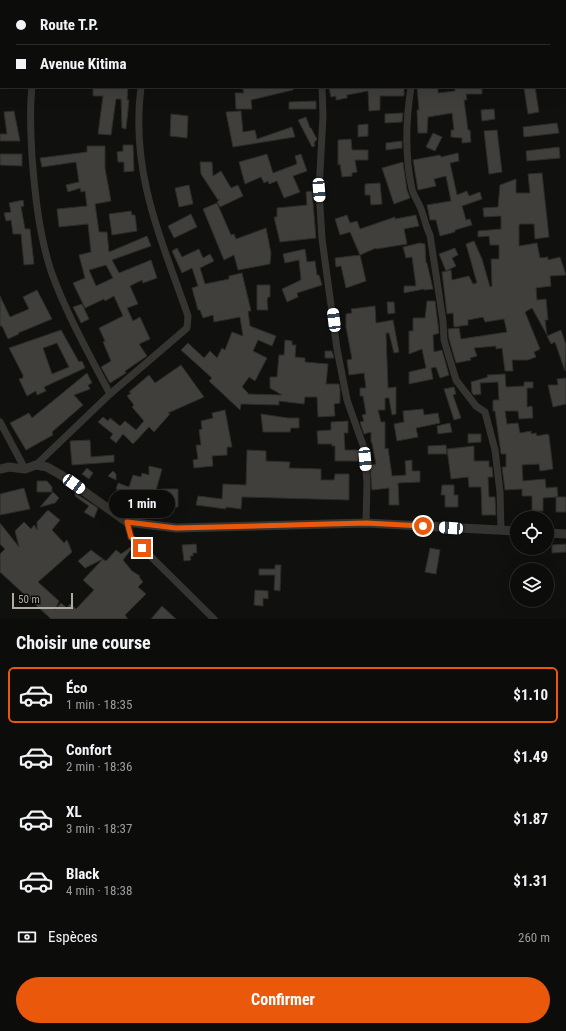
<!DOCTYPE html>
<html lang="fr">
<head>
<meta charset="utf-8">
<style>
  body { margin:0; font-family:"Roboto Condensed",sans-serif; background:#1a1a19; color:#f1f3f6; height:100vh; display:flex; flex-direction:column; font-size:15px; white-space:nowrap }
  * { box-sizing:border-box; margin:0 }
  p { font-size:13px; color:#9a9b9d }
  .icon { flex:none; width:22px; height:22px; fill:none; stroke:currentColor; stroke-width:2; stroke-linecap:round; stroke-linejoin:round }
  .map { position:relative; height:619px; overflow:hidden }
  .sheet { display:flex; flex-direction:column; background:#0c0c0b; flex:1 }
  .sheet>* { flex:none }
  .top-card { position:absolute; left:0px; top:0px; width:566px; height:88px; box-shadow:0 4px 16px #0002,0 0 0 1px #2c2c2c; display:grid; align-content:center; height:88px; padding:0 16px; background:#0c0c0b }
  .controls { position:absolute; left:510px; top:511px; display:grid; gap:8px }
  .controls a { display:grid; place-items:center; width:44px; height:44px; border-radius:50%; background:#0c0c0b; box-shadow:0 4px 16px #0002,0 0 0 1px #2c2c2c; font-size:20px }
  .scale { position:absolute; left:12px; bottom:10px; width:61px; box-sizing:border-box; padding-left:4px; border:2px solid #b0aba1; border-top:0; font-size:11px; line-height:14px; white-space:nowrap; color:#b0aba1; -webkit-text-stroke:3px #0b0b0a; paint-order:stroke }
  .end { position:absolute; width:18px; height:18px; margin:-9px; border:5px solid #ea580c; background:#fff; box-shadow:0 0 0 2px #fff }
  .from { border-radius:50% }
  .bubble { position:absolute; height:28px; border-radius:14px; background:#0c0c0b; box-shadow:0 4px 16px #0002,0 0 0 1px #2c2c2c; font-size:13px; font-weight:700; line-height:28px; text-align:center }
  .car { position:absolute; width:12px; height:24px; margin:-12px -6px; border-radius:5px; box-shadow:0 0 3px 1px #0007; background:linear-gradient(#fff 24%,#345 0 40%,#fff 0 76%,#345 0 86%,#fff 0) }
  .top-card b { display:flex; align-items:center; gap:14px; height:38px; font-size:15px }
  .top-card b+b { border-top:1px solid #2c2c2c }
  .top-card i { width:10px; height:10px; background:#f1f3f6 }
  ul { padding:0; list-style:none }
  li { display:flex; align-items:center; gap:12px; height:56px; margin:0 8px 6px; padding:0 8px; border:2px solid transparent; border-radius:6px }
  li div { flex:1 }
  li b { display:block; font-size:15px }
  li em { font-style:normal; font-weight:700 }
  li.selected { border-color:#ea580c }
  li>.icon { width:36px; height:36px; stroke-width:1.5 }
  h2 { padding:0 16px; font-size:18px; line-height:48px }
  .pay { display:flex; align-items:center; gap:10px; height:44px; padding:0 16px; font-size:15px }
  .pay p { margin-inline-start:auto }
  .primary-button { display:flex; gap:8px; margin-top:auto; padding:8px 16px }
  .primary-button a { flex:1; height:46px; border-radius:24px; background:#ea580c; color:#fff; font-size:16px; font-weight:700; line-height:46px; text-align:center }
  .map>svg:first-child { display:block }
  .green { fill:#272027 }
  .building { fill:#403f3b; stroke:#2c2c29; fill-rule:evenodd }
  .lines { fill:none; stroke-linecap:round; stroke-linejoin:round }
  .minor { stroke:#353430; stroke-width:7 }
  .tertiary { stroke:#353430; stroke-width:9 }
  .route { stroke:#ea580c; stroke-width:5 }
</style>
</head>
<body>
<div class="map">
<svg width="566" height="619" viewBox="0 0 566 619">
  <rect width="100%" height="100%" fill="#10100f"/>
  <path class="green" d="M565 15H566V90L565 80Z"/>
  <g class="building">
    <path d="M93 87H128L127 100H129L126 129 122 128 121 99H116L111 135 98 134 103 96H93Z"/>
    <path d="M242 87H293V90L251 100 252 109H236L235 93H244Z"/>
    <path d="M334 87H404V96H380V110L369 111 368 91 347 95V98L336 100V96L331 97 329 88Z"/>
    <path d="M417 87H438V93L455 91V87H482V94H466L467 100H464L468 130H470L471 142 462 143V138L451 137V130H454L452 113 428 117 427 133H418L417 110H419Z"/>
    <path d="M530 87H535L539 112 528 114 524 88Z"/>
    <path d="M316 101V109H289V102Z"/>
    <path d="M494 109 495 119 482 121 481 110Z"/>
    <path d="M14 111 20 141H0V134H7L4 112Z"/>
    <path d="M241 111 243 132 255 130 257 139 292 127 295 137 233 147 226 112Z"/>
    <path d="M403 113 402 122 385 123V114Z"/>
    <path d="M171 114 188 116 187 138 170 136Z"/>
    <path d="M306 117 310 128H311L317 139 314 143 315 146 312 147 298 120Z"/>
    <path d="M557 123 559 133 524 137 523 127Z"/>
    <path d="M368 124V136L358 137V125Z"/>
    <path d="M497 130 502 172 489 174 484 131Z"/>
    <path d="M433 133 442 137 435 151 426 147Z"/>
    <path d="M351 139 352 150H368V160H355L357 172 352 173V176L342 177 340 164 338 165V140Z"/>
    <path d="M402 141V148L386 150V143Z"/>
    <path d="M123 145H133L134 171 124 172V162H118L117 152 123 151Z"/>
    <path d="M87 146H105V168L111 201 95 204 99 232H107L109 252 147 236 151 246 112 260 119 273 151 260 157 278 143 283 142 280 130 286 138 304 127 308 133 321 140 317 150 339 139 344 147 356 125 371 126 373 110 383 101 367 111 361 103 342 105 341 99 328 123 316 114 296 105 301 104 299 85 308 73 283 85 278 79 255 91 252 88 224 59 227 57 209 87 206 85 191 81 192 80 188 68 192 66 185 79 182 76 162 42 167 40 158 87 152ZM106 265 113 278 96 286 89 270Z"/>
    <path d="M559 147 560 158 527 161 526 151Z"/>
    <path d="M458 153 459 161 450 163 457 195 467 191 469 196 480 192 482 199 462 206 466 220 470 219 472 225 455 230V232L440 236 436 220H430L427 205 451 201 446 176 434 179 436 186 418 190 413 160 440 155 441 157Z"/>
    <path d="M0 154H22V166L0 165Z"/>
    <path d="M267 154 273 173 297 164 295 156 301 154 307 171 293 176 300 192 284 198 277 181 269 184 268 181 264 183 261 177 245 184 239 162Z"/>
    <path d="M200 162H212L213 176 221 171 231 188 238 185 243 196 220 207 217 202 220 199 218 200 201 174Z"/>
    <path d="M403 162 407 190 410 198 394 204 382 168Z"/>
    <path d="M542 173 549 237 535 239 534 224H521L519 225V246L537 243 540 258 548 257V260L560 257 566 275 550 276 551 286 536 288 537 300 546 299 548 320H545L547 335 532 308 525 312 540 349 534 352 536 357 528 360H512L513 371H505L502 348 496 349V346L474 348 477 356 470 358 471 360 456 363 449 339 448 329 459 328 461 339 507 332 504 319 485 322 483 317 468 320V325L454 327 453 313 447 314 442 272 451 270 452 280 469 276 473 284 477 283 466 244 474 241 482 259 490 287 492 286 491 259H499V245H490L489 236 478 237V231L501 229V216L484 217 483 208 498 207 500 185 516 179V193H530L528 174Z"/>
    <path d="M380 183 382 204 371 205 370 195H365V184Z"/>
    <path d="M189 185 193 204 179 207 175 188Z"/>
    <path d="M312 191 316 238 280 242 274 217H277V208L307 205 306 192Z"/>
    <path d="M23 200 24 206 21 207 25 229H30L34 264 24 265 21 234H13L11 220 6 221 4 213 11 212 9 203Z"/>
    <path d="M217 203 231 235 234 234 236 239 266 228 271 253 270 264 238 270 234 255 224 260 203 209Z"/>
    <path d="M131 211 132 215H135L137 231 112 235 109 214Z"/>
    <path d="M191 214 197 227 174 238 168 226Z"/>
    <path d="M347 215 350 223 357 221 360 229 395 217V219L416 215 419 226 404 229 407 244 376 249V248L360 255 350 232 340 235 335 219Z"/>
    <path d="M420 243 425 244 426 263H427L433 289 424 290V289L404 293V286H416L412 257 406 258 403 247Z"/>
    <path d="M177 248 182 257 199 249 203 258 210 254 214 261 200 268 205 284 229 279V276L242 273 251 311H248L250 326 276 336 272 346 258 340 253 351 267 358 255 381 249 377 242 387 248 393V394L282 395 270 388V377H277L279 355H284L285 340 292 341V345H296L295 357 305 358V362L328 364 326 384H339L340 389V403L334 404 335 416 318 417 317 397H305L304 404 279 401V405L241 404 240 410 209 381 212 378 181 350 188 343 204 358 210 351 217 358 222 348 225 350 232 332 243 336 240 317 214 322 213 315 203 318 200 310H198L192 288 198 286 192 268 182 273 172 251Z"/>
    <path d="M455 248 458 255 452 258 456 266 446 271 439 254Z"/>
    <path d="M305 249 307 262 315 261 317 275H319L322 285 297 293 298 297 287 302 282 289 301 280 299 260 285 263 283 254Z"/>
    <path d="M360 255 366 281 346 288 341 266 336 267 335 258Z"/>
    <path d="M257 285H270V297H268L267 301 268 310H257Z"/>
    <path d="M37 290 52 319 18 333 19 334 8 339 2 326H0V296L10 317 29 309 23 297Z"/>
    <path d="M427 301H435L439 333 433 335 434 352 442 350 449 375 440 378 436 367 431 368 433 379 409 384V372L426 368 422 349 409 354V331H413V318H425Z"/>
    <path d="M387 302H394L395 313 388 314Z"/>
    <path d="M82 304 89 319 81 323 73 307Z"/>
    <path d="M375 306 376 323 393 320 399 352 394 353 389 333H386L388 388 396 387V414L392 415 389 398H385V410H378L381 422H385V449L388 448 392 476 406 475 405 461 412 460V471H420V482L398 483 399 505H389V488L372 490 370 465 376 464 372 443 371 442V432L364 434 360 422 364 421 362 415 366 414 363 396H360V388H366L364 373 349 375 347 360 352 359 346 327V314L352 313 351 309Z"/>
    <path d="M61 330 79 362 82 361 85 368 44 387 46 391 37 395 36 391 27 396 19 379 23 378V375L9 348ZM57 343 69 367 52 374 43 348Z"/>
    <path d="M561 330 566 345 565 371 555 342 551 344 547 336Z"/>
    <path d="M325 351H332L334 358H325Z"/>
    <path d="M181 365 204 397 168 413 170 414 154 432 149 427 133 444 123 434 116 443 110 438 113 434 98 422 103 417 108 421 110 418 120 426 125 421 136 430 144 421 132 407 134 405 127 396 131 393 129 392 149 375 155 383Z"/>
    <path d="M87 373 92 383 88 385 90 389 74 395 83 405 52 432 53 435 26 450 10 423 29 413 32 418Z"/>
    <path d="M505 374 506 387 524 386V382H533V388H527V407L532 406 533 418 519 419 518 411H505L507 424 518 423 520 433 531 431V434L536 433 537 436 548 434 549 436 553 469 540 471 539 464 522 465 523 481 545 479 546 488 557 487 558 497 543 498V511H532V496H522V489L505 490 502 467H506V454H501L495 411H493V400H499L498 382 480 383 481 394 474 395 472 393 471 382 488 377 487 375Z"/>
    <path d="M566 378V404L553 407 548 385H558L557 379Z"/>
    <path d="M454 387 456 394 453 395 461 418 454 420 444 389Z"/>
    <path d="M423 409 424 415 438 413 440 423 416 428 418 437 397 441 394 424 404 422 403 411Z"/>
    <path d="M225 410 232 447H227V455L212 456 213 466 194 468 193 460 198 459 196 445H201L199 430 202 429 201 421 213 418 212 413Z"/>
    <path d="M261 414 288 418H299V428H291L290 432H263Z"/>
    <path d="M348 421V433H344L345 450H359V461H335V446H332V444H318L317 431 331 430V422Z"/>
    <path d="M450 423 452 432 438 434 437 426Z"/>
    <path d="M468 434H481V442L468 443Z"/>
    <path d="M90 440 91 457 114 455V462L72 465 70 441Z"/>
    <path d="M446 445 447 454H428V446Z"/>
    <path d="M474 446V461H489V467H492L493 477H488L489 497H495L496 515H482L481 487H469L468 477 451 479 447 449Z"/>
    <path d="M247 450 266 451V461L290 462 289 468 321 469V480H334L335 474H349V500L242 497 241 509 226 507V509L196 505 198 496 222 499 223 484 246 485Z"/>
    <path d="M149 466 162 469 151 508 136 503V495L116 489 118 483 129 487 133 475 141 477 142 473 149 475Z"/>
    <path d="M87 468 93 473 89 479 82 474Z"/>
    <path d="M113 471 116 474V480L108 476Z"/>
    <path d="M37 481H47L52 487V492H37Z"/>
    <path d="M442 485H454V495H458V507H445V495H441Z"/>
    <path d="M24 488 30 509 0 515V494Z"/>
    <path d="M162 489H178V507L162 508Z"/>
    <path d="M53 492 59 498 55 503 40 507Z"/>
    <path d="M75 493 98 508 94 518 84 512 89 506 75 496Z"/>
    <rect x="556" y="497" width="10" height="15"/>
    <path d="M48 510 60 520 52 530 64 543 67 540 72 552 38 582 59 601 55 610 61 603 67 608 70 604 76 609 94 590 83 580 103 559 106 561 116 550 121 554 131 547 132 548 123 560 132 571 140 576 139 577 143 582 138 587 146 594 125 615 128 619H51L0 572V554L5 549 0 544V523L19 547 15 531 24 522 31 529 34 525 37 530V522Z"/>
    <path d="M196 544 197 553H193V556H190L191 560 184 561 182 545Z"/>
    <path d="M566 544V552L552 553V545Z"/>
    <path d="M430 548 440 550 436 574 425 572Z"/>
    <path d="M91 550 103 559 85 568 78 561Z"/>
    <path d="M275 565H281L280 591 274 590 275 575H259V569H275Z"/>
    <path d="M255 590 268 591V599L263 598V606L254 605Z"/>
    <path d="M162 606 176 619H151Z"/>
  </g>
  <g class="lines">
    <g class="minor">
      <path d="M42 1 43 0"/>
      <path d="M153 1V0"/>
      <path d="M328 1V0"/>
      <path d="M417 1V0"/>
      <path d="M32 87C29 111 31 133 32 157 35 195 39 234 51 271 66 313 89 354 110 394"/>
      <path d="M322 87 323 116 319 190 322 239 337 349 347 400 364 448 367 483 366 523"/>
      <path d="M411 87C406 119 405 157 412 189 414 197 420 204 422 212 425 220 426 227 430 235L443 321 444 340 456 380 476 406 485 412 495 450 500 492 501 530"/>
      <path d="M0 422 25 469"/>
      <path d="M36 465 110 394 187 328 188 316C161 238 130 172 141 87"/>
      <path d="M127 522 131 537 214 619"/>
    </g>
    <g class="tertiary">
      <path d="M0 469 9 467 25 469 36 465 47 467 61 475 127 522 176 528 366 523 517 531"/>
      <path d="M547 533 566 534"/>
    </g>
  </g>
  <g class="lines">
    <path class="route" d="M142 548 131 537 127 522 176 528 366 523 423 526"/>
  </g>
</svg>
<div class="controls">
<a><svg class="icon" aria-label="locate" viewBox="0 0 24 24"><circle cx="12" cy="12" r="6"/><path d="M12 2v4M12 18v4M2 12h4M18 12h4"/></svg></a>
<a><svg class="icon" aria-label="layers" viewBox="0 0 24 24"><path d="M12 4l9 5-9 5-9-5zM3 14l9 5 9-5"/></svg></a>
</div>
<div class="scale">50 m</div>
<i class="end from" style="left:423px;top:526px"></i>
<i class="end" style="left:142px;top:548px"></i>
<div class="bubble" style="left:109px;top:490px;width:66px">1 min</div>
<i class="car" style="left:319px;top:190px;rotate:176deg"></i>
<i class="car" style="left:334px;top:320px;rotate:353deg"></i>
<i class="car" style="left:365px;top:459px;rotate:175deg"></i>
<i class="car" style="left:74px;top:484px;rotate:126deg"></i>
<i class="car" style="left:451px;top:528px;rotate:274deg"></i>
<div class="top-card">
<b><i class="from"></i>Route T.P.</b>
<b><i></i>Avenue Kitima</b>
</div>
</div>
<section class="sheet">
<h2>Choisir une course</h2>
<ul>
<li class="selected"><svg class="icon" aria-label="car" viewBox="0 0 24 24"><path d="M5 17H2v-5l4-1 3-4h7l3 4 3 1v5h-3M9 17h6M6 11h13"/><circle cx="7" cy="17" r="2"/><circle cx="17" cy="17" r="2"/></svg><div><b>Éco</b><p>1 min · 18:35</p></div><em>$1.10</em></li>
<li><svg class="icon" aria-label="car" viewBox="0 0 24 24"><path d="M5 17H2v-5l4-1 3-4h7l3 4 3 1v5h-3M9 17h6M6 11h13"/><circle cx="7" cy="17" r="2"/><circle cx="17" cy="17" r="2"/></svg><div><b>Confort</b><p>2 min · 18:36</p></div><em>$1.49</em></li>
<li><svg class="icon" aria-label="car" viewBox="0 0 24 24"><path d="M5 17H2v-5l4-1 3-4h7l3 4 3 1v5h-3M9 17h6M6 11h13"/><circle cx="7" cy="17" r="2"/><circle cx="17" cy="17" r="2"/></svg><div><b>XL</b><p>3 min · 18:37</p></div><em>$1.87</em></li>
<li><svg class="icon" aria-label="car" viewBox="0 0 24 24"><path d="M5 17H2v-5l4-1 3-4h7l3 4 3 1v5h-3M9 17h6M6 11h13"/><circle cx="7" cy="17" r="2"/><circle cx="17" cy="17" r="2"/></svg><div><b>Black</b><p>4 min · 18:38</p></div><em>$1.31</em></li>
</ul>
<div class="pay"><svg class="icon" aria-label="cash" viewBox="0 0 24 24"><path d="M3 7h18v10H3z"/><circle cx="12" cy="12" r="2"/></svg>Espèces<p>260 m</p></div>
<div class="primary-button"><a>Confirmer</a></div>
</section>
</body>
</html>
